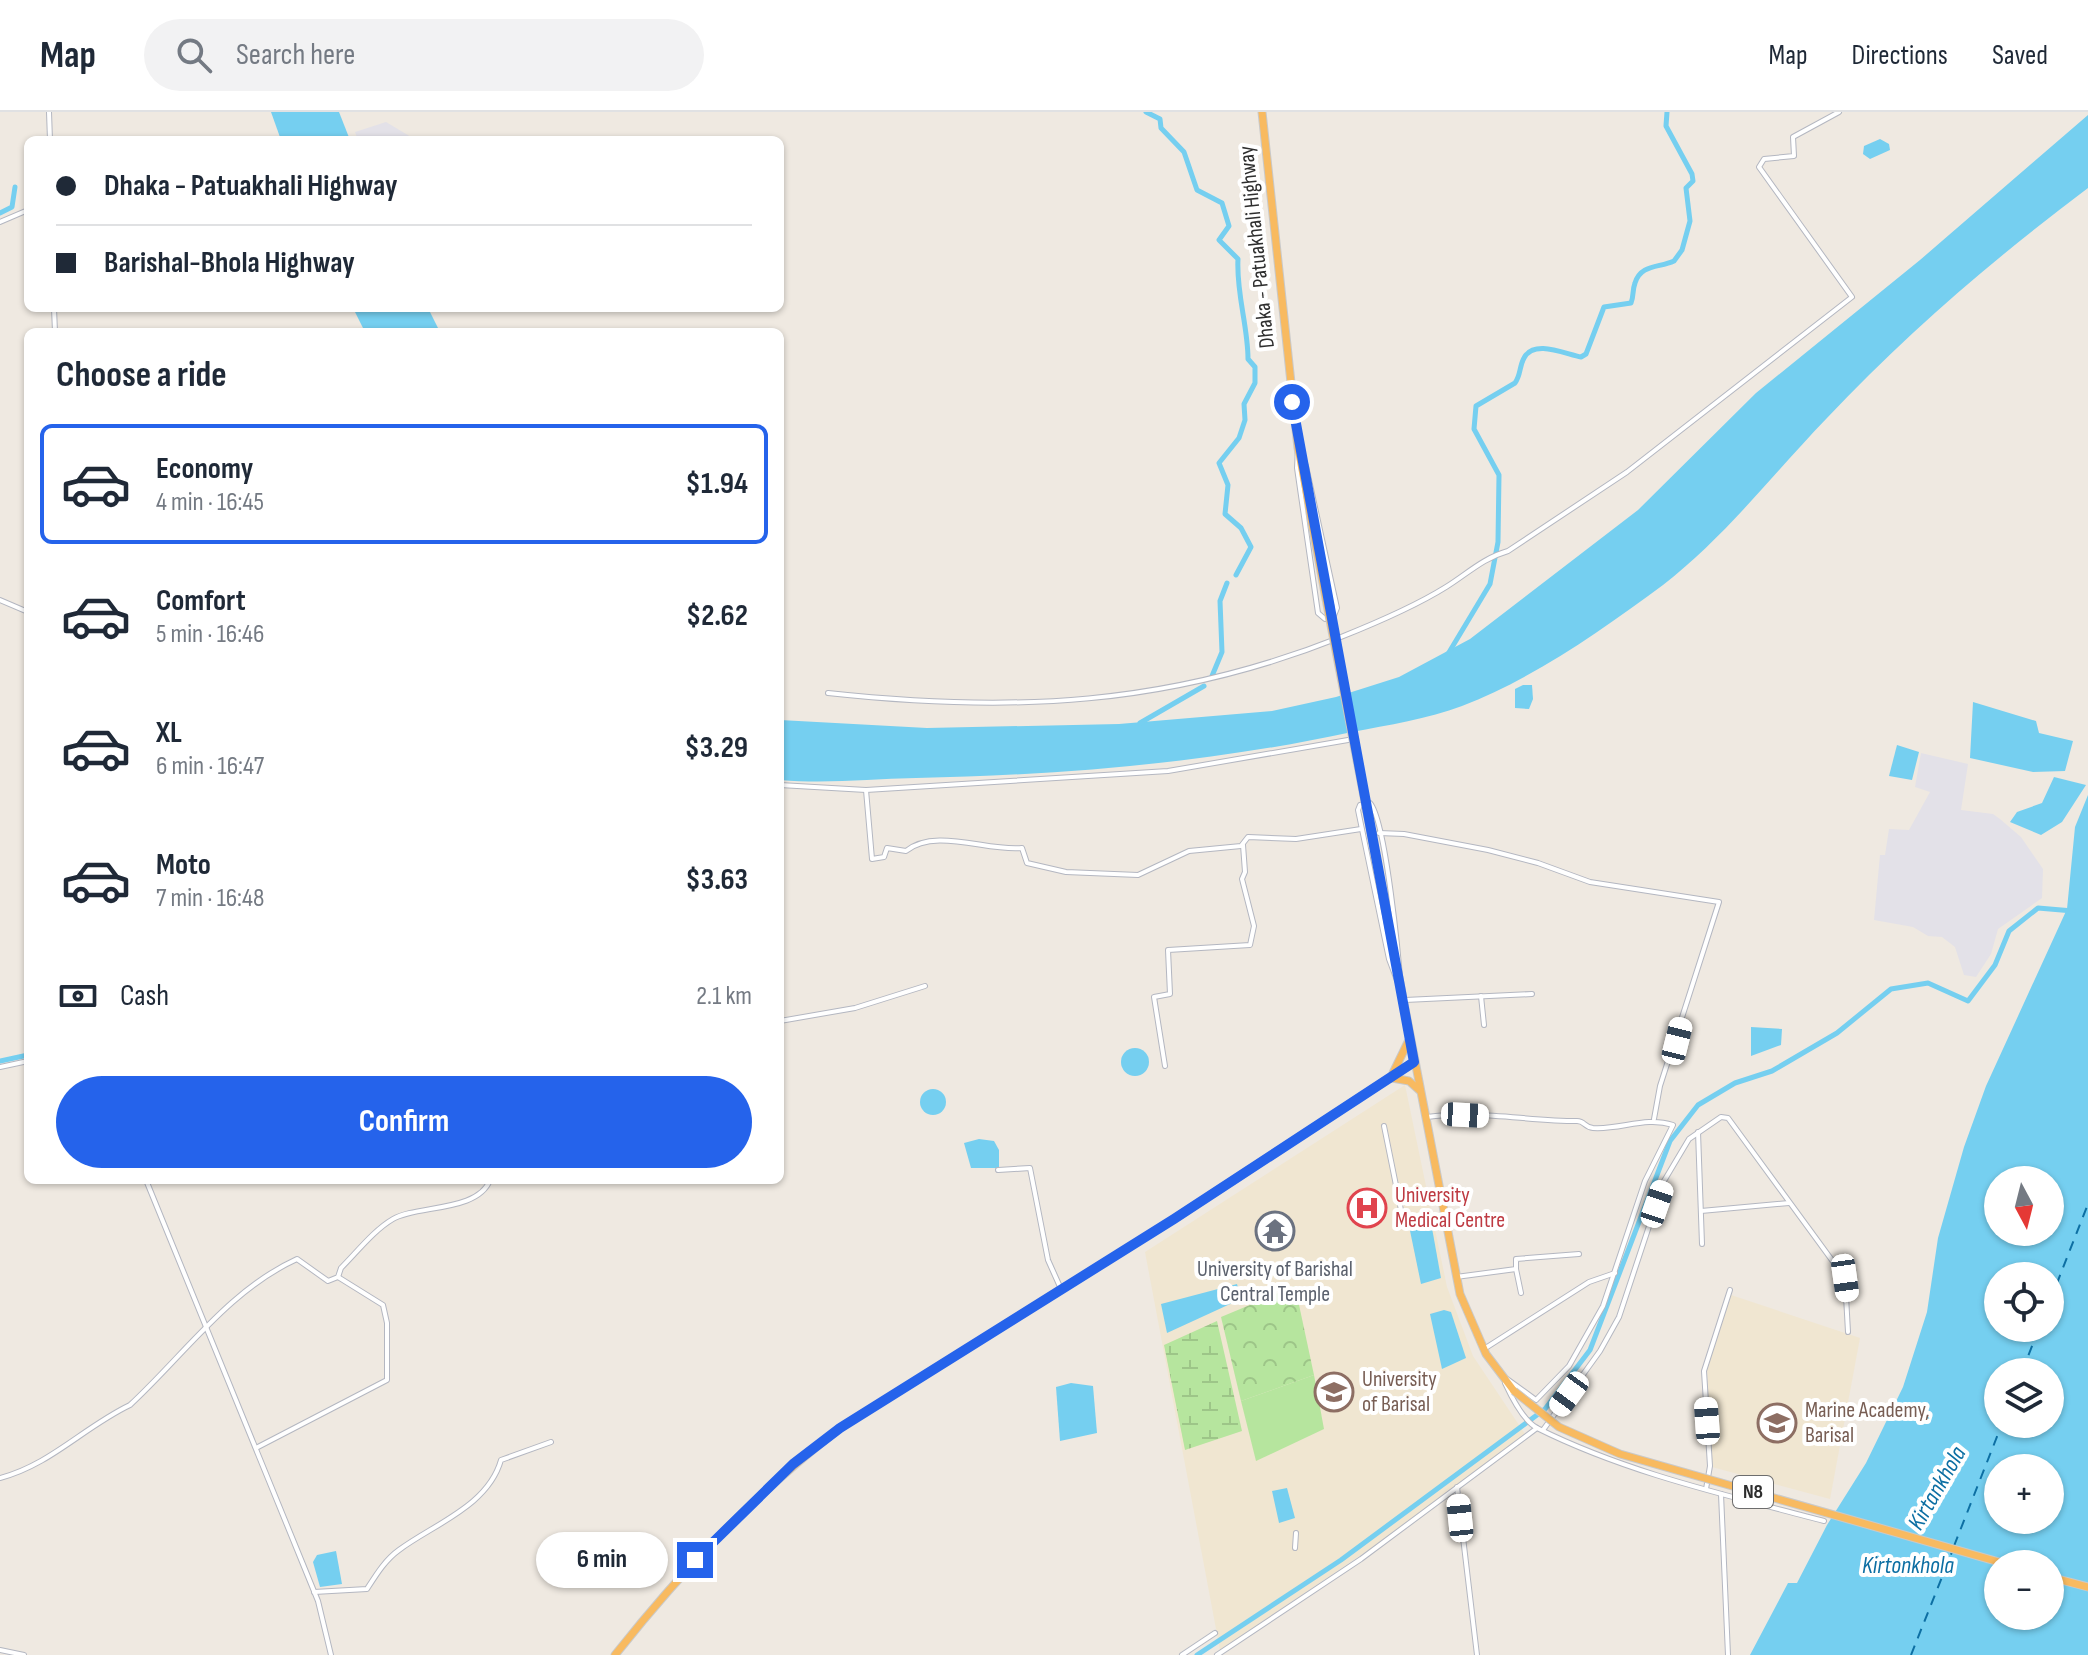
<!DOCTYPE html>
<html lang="en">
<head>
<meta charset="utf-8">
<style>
  body { margin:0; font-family:"Sofia Sans Condensed",sans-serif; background:#f2f2f3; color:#1f2937; height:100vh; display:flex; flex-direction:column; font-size:30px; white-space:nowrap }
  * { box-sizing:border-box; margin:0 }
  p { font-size:26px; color:#747a83 }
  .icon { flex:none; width:44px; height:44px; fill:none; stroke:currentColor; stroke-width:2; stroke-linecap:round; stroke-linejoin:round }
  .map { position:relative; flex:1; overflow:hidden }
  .details { position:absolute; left:24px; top:216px; width:760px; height:856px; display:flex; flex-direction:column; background:#fff; border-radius:12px; box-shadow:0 2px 6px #0004 }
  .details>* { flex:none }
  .hud { position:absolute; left:24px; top:24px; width:760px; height:176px; border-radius:12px; box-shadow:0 2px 6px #0004; display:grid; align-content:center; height:176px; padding:0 32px; background:#fff }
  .needle { width:52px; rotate:173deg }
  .fabs { position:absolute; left:1984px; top:1054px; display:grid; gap:16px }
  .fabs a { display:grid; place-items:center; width:80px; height:80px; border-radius:50%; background:#fff; box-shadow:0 2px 6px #0004; font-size:40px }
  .end { position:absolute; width:36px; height:36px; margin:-18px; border:10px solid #2563eb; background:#fff; box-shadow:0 0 0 4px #fff }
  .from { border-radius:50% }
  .bubble { position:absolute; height:56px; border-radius:28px; background:#fff; box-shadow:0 2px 6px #0004; font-size:26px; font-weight:700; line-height:56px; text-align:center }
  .car { position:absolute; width:24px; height:48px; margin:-24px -12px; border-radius:10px; box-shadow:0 0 6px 2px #0007; background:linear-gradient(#fff 24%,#345 0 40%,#fff 0 76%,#345 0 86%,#fff 0) }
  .hud b { display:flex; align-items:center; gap:28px; height:76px; font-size:30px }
  .hud b+b { border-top:2px solid #e0e1e3 }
  .hud i { width:20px; height:20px; background:#1f2937 }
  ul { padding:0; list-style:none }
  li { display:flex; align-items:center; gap:24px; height:120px; margin:0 16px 12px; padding:0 16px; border:4px solid transparent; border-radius:12px }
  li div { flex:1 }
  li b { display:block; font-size:30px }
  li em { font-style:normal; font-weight:700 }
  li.active { border-color:#2563eb }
  li>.icon { width:72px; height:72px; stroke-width:1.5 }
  h2 { padding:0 32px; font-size:36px; line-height:96px }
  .pay { display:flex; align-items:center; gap:20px; height:88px; padding:0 32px; font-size:30px }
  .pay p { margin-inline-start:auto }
  .action { display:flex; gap:16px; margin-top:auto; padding:16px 32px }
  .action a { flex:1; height:92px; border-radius:48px; background:#2563eb; color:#fff; font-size:32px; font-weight:700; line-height:92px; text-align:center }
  header { display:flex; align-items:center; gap:48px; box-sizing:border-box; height:112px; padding:0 40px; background:#fff; border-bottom:2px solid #e0e1e3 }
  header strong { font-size:38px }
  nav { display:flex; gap:44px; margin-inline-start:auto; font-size:28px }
  .search { width:560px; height:72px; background:#f2f2f3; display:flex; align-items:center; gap:20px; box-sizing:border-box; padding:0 28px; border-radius:44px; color:#747a83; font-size:30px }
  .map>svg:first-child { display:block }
  .industrial { fill:#e3e1e8 }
  .education { fill:#f0e6d1 }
  .grass { fill:#b6e59e }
  .forest { fill:url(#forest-crowns) }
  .wetland { fill:url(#wetland-marsh) }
  .water { fill:#75cff0; fill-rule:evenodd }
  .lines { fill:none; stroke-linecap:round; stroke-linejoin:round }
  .canal { stroke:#75cff0; stroke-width:5 }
  .ferry { stroke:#0d6fa3; stroke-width:2; stroke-dasharray:10 8; stroke-linecap:butt }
  .minor-casing { stroke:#b4b7c1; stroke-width:6 }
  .trunk-casing { stroke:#c9c9c9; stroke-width:9 }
  .minor { stroke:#fff; stroke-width:4 }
  .trunk { stroke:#f8ba60; stroke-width:7 }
  .trunk-bridge-casing { stroke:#c9c9c9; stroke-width:9; stroke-linecap:butt }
  .trunk-bridge { stroke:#f8ba60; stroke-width:7 }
  .route { stroke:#2563eb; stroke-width:10 }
  .labels { text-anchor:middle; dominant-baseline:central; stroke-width:8; stroke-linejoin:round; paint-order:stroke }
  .shield { fill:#fff; stroke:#6d6d6d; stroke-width:2 }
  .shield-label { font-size:20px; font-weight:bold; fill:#2e2e2e }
  .street-label { font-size:22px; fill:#2e2e2e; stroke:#fff }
  .health-label { font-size:22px; fill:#be3a42; stroke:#fff; text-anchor:start }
  .worship-label { font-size:22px; fill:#5b616d; stroke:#fff }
  .education-label { font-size:22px; fill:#785e54; stroke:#fff; text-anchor:start }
  .water-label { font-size:24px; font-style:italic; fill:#0d6fa3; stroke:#fff }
</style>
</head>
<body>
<header>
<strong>Map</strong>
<div class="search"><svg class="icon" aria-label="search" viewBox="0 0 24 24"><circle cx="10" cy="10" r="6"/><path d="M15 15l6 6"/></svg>Search here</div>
<nav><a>Map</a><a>Directions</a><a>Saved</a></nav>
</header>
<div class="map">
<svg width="2088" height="1543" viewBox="0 0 2088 1543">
  <defs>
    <pattern id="forest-crowns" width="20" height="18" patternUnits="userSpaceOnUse" patternTransform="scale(2)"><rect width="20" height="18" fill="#b6e59e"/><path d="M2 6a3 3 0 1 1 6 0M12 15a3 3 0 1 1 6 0" fill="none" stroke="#9dc588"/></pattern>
    <pattern id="wetland-marsh" width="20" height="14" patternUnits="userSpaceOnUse" patternTransform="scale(2)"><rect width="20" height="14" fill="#b6e59e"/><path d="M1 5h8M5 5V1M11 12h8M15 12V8" fill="none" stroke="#9dc588"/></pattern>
  </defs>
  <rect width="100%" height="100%" fill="#efe9e1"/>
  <g class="industrial">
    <path d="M386 10 416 28H358L355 20Z"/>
    <path d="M1921 641 1968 652 1961 698 1993 702 2000 707 2021 725 2043 757 2042 786 1998 817 1991 842 1976 865 1964 863 1955 835 1942 825 1928 824 1913 815 1874 808 1880 743H1885L1889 717 1909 718 1930 680 1915 675Z"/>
  </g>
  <g class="education">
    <path d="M1405 973 1447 1175 1473 1244 1525 1322 1386 1426 1220 1538 1145 1140Z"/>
    <path d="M1731 1183 1860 1226 1830 1387 1712 1355 1707 1257Z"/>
  </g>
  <path class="grass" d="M1314 1263 1324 1317 1256 1349 1241 1289Z"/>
  <path class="forest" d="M1295 1174 1314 1263 1241 1289 1221 1205Z"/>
  <path class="wetland" d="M1217 1209 1242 1319 1185 1338 1164 1233Z"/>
  <g class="water">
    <path d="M271 0H339L350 28H281Z"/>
    <path d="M2088 3V76C1995 146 1907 221 1827 306 1773 362 1725 425 1663 473 1602 518 1533 567 1462 594 1428 607 1388 613 1352 620 1209 651 1062 663 916 666 870 667 826 672 780 668V608L927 616 1119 612 1272 599 1336 585 1399 565 1470 527 1638 398 1756 281 1920 148Z"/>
    <path d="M1880 27 1889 32 1890 38 1870 47 1863 42 1864 34Z"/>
    <path d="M353 196H428L440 220H365Z"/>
    <path d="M1523 573H1532L1533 587 1529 597 1515 596V577Z"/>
    <path d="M1973 590 2036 609 2039 621 2073 629 2065 659 2033 660 1970 646Z"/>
    <path d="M1897 633 1919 640 1912 668 1889 664Z"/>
    <path d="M2054 665 2086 673 2062 710 2041 723 2010 710 2017 700 2042 691Z"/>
    <path d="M2088 683V1543H1750L1788 1471H1797L1827 1413 1866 1351 1903 1275 1927 1200 1938 1126 1964 1035 1986 974 2067 797 2075 715ZM1998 1068H2050V1120H1998ZM1998 1164H2050V1216H1998ZM1998 1260H2050V1312H1998ZM1998 1356H2050V1408H1998ZM1998 1452H2050V1504H1998Z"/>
    <path d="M1751 915 1782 917 1781 933 1751 944Z"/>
    <circle cx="1135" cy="950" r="14"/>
    <circle cx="933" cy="990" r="13"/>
    <path d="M979 1027 994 1029 999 1038V1056H971L964 1031Z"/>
    <path d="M1430 1105 1441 1166 1421 1172 1408 1109Z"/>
    <path d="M1237 1172 1241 1187 1167 1221 1161 1192Z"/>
    <path d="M1444 1198 1451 1200 1466 1246 1442 1257 1430 1202Z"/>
    <path d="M1071 1271 1093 1274 1097 1321 1060 1329 1056 1275Z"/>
    <path d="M1287 1376 1295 1406 1279 1411 1272 1379Z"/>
    <path d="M336 1439 342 1472 320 1475 313 1450 317 1443Z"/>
  </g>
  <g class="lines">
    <g class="canal">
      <path d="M1146 0 1160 7 1161 16 1184 40 1197 78 1222 91 1229 114 1219 128 1238 147C1236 181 1248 214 1248 247L1255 255V271L1244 292 1245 308 1239 326 1219 351 1228 373 1225 402 1241 416 1251 435 1236 463"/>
      <path d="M0 101 12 95 15 75"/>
      <path d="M1448 542 1490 472 1498 430 1499 363 1474 317 1476 294 1515 271C1521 263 1519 255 1524 246 1534 227 1565 242 1581 245L1586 242 1604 195 1631 191C1634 184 1632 179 1635 171 1641 152 1659 156 1674 149L1682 138 1690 109 1686 76 1693 69 1692 62 1666 14 1667 0"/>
      <path d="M1212 564 1222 540 1220 489 1227 471"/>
      <path d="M1140 611 1204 574"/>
      <path d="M0 949 28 943"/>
      <path d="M1197 1543 1341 1448 1545 1297 1590 1238 1670 1029 1698 993 1735 971 1772 959 1837 921 1891 877 1928 871 1968 889 1995 853 2009 819 2038 796 2073 799"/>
    </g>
    <g class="ferry">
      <path d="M2050 1189 2088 1092"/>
      <path d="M2022 1260 2039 1216"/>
      <path d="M1954 1434 2002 1312"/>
      <path d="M1911 1543 1952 1440"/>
    </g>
    <defs>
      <g id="minor">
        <path d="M49 0 50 28"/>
        <path d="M0 110 28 98"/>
        <path d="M54 196 55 220"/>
        <path d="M1298 336 1306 354 1337 496 1333 506 1325 507 1318 501 1297 356Z"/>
        <path d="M0 488 28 500"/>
        <path d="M828 581C1012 601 1168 594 1341 525 1376 511 1414 495 1446 475 1467 462 1483 446 1508 439L1627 360 1852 185 1759 55 1764 47 1794 44 1793 25 1839 0"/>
        <path d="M780 673 866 678 1168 659 1348 628"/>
        <path d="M866 678 872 747 884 745 887 736 906 739C935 715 988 740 1022 736L1027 751 1066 760 1138 763 1189 739 1241 734 1248 725 1296 727 1361 717"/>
        <path d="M1370 691C1386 709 1399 849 1401 879L1389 847 1358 698 1360 693Z"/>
        <path d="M1379 721 1404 722 1488 738 1538 751 1590 770 1719 790 1660 974 1654 1007"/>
        <path d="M1481 884 1484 913"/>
        <path d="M1405 888 1532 882"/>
        <path d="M780 909 855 896 925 874"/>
        <path d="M1165 954 1154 885 1170 882 1168 838 1250 833 1254 814 1242 767 1245 760 1243 733"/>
        <path d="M0 955 28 949"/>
        <path d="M1427 1005C1477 998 1527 1009 1577 1009 1585 1009 1584 1015 1593 1016 1621 1018 1645 1004 1673 1013L1645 1069 1603 1194 1569 1254 1536 1288 1507 1267"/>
        <path d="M1384 1014 1402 1103"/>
        <path d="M1698 1020 1702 1132"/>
        <path d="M998 1058 1030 1056 1048 1148 1061 1177"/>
        <path d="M146 1068 318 1489 331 1543"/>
        <path d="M1701 1099 1789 1091"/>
        <path d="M1516 1157 1521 1181"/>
        <path d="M1456 1165 1516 1157V1147L1579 1142"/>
        <path d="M1484 1237 1589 1170 1615 1161"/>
        <path d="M1505 1271C1511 1284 1524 1309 1537 1316 1627 1361 1726 1383 1824 1409"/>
        <path d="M1543 1318 1600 1239 1619 1205 1664 1069 1689 1027 1721 1005 1728 1006 1845 1166 1848 1220"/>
        <path d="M256 1336 387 1268V1211L383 1193 338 1165"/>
        <path d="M0 1366C50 1353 84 1315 130 1293 184 1243 229 1178 297 1147L328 1169 338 1165 341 1156C357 1140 374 1118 393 1107 417 1093 478 1100 490 1068"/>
        <path d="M1457 1375 1477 1543"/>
        <path d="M1706 1377 1710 1354 1704 1259 1730 1178"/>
        <path d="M1721 1382 1728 1543"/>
        <path d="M1295 1436 1296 1421"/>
        <path d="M314 1480 367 1477C376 1463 385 1448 399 1438 434 1412 488 1394 501 1348L551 1330"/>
        <path d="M0 1538 24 1543"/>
        <path d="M1182 1543 1215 1521"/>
        <path d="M1217 1543 1361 1447 1537 1316"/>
      </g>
      <g id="trunk">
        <path d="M1262 0 1298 336 1329 503"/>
        <path d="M1367 700 1460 1182 1486 1242 1514 1279"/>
        <path d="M1393 961 1408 930"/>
        <path d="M1392 966 1409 969 1419 978"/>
        <path d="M2050 1465 2088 1475"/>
        <path d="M615 1543C684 1456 753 1384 840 1316L1174 1107 1414 950"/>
      </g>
    </defs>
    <use href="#minor" class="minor-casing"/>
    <use href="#trunk" class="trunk-casing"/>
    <use href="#minor" class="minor"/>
    <use href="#trunk" class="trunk"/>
    <defs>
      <g id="trunk-bridge">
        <path d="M1329 503 1367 700"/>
        <path d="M1514 1279 1559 1315 1620 1342 2006 1452"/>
      </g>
    </defs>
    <use href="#trunk-bridge" class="trunk-bridge-casing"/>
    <use href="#trunk-bridge" class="trunk-bridge"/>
  </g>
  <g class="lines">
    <path class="route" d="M695 1448 793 1352 840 1316 1174 1107 1414 950 1292 290"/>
  </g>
  <defs>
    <symbol id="hospital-ring" viewBox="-11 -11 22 22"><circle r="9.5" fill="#fff" stroke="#e0444e" stroke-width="1.5"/><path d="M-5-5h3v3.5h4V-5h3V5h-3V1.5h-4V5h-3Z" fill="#e0444e"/></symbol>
    <symbol id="temple-ring" viewBox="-11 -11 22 22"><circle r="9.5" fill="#fff" stroke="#6b7280" stroke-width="1.5"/><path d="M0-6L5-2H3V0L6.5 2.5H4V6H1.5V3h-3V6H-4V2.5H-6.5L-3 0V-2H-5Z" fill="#6b7280"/></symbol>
    <symbol id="university-ring" viewBox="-11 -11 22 22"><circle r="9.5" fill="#fff" stroke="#8d6e63" stroke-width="1.5"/><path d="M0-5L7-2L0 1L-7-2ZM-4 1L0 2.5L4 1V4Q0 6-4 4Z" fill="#8d6e63"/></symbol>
  </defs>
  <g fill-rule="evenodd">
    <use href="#hospital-ring" x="1345" y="1074" width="44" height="44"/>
    <use href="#temple-ring" x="1253" y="1097" width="44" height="44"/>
    <use href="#university-ring" x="1312" y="1258" width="44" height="44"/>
    <use href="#university-ring" x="1755" y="1289" width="44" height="44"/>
  </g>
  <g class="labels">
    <rect class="shield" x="1733" y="1364" width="40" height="32" rx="6"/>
    <g class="shield-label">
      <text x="1753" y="1380">N8</text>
    </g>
    <g class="street-label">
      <text transform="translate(1257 135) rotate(-96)">Dhaka - Patuakhali Highway</text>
    </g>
    <g class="health-label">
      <text x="1395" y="1083">University<tspan x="1395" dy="25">Medical Centre</tspan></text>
    </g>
    <g class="worship-label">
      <text x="1275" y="1157">University of Barishal<tspan x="1275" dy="25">Central Temple</tspan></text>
    </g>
    <g class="education-label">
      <text x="1362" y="1267">University<tspan x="1362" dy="25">of Barisal</tspan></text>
      <text x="1805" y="1298">Marine Academy,<tspan x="1805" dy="25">Barisal</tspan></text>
    </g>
    <g class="water-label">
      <text transform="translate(1937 1376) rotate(-60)">Kirtankhola</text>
      <text x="1908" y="1453">Kirtonkhola</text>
    </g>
  </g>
</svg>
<div class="fabs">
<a><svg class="needle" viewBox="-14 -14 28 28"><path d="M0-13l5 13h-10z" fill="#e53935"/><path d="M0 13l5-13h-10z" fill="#747a83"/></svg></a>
<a><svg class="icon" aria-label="locate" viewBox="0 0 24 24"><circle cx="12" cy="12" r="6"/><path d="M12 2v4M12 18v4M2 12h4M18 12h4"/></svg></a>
<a><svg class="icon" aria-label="layers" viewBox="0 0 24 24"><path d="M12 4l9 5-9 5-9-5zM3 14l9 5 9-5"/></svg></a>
<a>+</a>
<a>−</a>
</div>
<i class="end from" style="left:1292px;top:290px"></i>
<i class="end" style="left:695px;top:1448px"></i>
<div class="bubble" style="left:536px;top:1420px;width:132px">6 min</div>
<i class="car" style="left:1677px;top:929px;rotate:14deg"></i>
<i class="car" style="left:1465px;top:1003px;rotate:93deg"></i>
<i class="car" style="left:1657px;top:1092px;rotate:19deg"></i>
<i class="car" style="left:1845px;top:1166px;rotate:172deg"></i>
<i class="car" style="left:1569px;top:1282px;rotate:216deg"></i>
<i class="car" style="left:1707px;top:1309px;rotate:356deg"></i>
<i class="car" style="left:1460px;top:1406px;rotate:354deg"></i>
<div class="hud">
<b><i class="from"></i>Dhaka - Patuakhali Highway</b>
<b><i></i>Barishal-Bhola Highway</b>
</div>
<section class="details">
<h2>Choose a ride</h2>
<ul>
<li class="active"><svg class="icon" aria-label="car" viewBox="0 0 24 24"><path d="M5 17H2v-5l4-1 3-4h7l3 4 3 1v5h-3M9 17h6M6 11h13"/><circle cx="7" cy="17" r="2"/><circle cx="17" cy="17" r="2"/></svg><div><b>Economy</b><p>4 min · 16:45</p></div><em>$1.94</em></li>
<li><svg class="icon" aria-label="car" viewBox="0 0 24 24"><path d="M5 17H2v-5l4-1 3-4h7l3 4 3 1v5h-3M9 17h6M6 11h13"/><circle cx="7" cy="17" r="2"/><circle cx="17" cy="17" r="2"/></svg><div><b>Comfort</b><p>5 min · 16:46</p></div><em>$2.62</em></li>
<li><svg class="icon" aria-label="car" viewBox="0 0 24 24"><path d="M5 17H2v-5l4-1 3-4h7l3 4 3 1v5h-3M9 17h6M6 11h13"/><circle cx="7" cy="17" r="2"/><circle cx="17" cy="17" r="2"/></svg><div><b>XL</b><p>6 min · 16:47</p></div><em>$3.29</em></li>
<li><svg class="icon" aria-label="car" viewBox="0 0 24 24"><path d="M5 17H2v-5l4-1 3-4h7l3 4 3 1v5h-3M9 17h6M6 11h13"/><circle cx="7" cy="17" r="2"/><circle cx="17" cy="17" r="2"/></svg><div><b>Moto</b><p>7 min · 16:48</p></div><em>$3.63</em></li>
</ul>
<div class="pay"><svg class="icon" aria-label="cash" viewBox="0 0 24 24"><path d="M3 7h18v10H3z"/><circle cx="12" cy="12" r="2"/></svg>Cash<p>2.1 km</p></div>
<div class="action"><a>Confirm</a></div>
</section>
</div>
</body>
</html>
